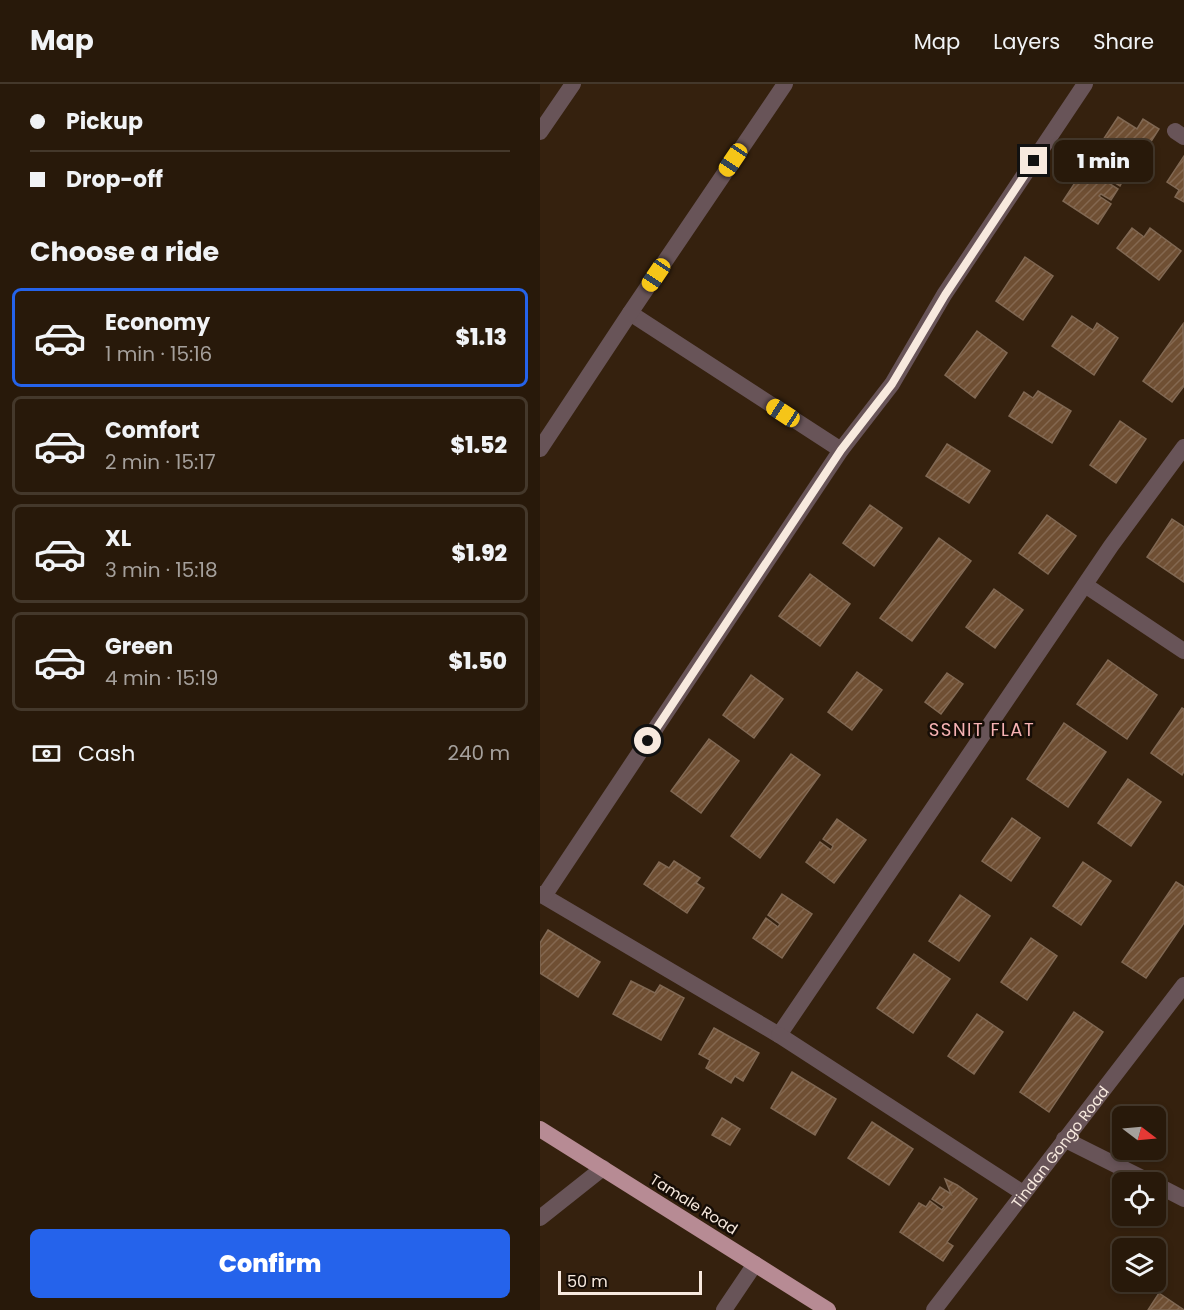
<!DOCTYPE html>
<html lang="en">
<head>
<meta charset="utf-8">
<style>
  body { margin:0; font-family:Poppins,sans-serif; background:#342618; color:#f1f3f6; height:100vh; display:flex; flex-direction:column; font-size:22px; white-space:nowrap }
  * { box-sizing:border-box; margin:0 }
  p { font-size:20px; color:#a5a09c }
  .icon { flex:none; width:33px; height:33px; fill:none; stroke:currentColor; stroke-width:2; stroke-linecap:round; stroke-linejoin:round }
  .map { position:relative; flex:1; overflow:hidden }
  .sheet { display:flex; flex-direction:column; background:#28190a; width:540px }
  .sheet>* { flex:none }
  .guide { display:grid; align-content:center; height:132px; padding:0 30px; background:#28190a }
  .needle { width:39px; rotate:106deg }
  .fabs { position:absolute; left:572px; top:1022px; display:grid; gap:12px }
  .fabs a { display:grid; place-items:center; width:54px; height:54px; border-radius:9px; background:#28190a; box-shadow:0 3px 9px #0003,0 0 0 2px #44382b; font-size:30px }
  .scale { position:absolute; left:18px; bottom:15px; width:144px; box-sizing:border-box; padding-left:6px; border:3px solid #f7e9de; border-top:0; font-size:16px; line-height:21px; white-space:nowrap; color:#f7e9de; -webkit-text-stroke:4px #160d06; paint-order:stroke }
  .end { position:absolute; width:27px; height:27px; margin:-14px; border:8px solid #f7e9de; background:#111; box-shadow:0 0 0 3px #111 }
  .from { border-radius:50% }
  .bubble { position:absolute; height:42px; border-radius:9px; background:#28190a; box-shadow:0 3px 9px #0003,0 0 0 2px #44382b; font-size:20px; font-weight:800; line-height:42px; text-align:center }
  .car { position:absolute; width:18px; height:36px; margin:-18px -9px; border-radius:8px; box-shadow:0 0 4px 2px #0007; background:linear-gradient(#f5c518 24%,#345 0 40%,#f5c518 0 76%,#345 0 86%,#f5c518 0) }
  .guide b { display:flex; align-items:center; gap:21px; height:57px; font-size:22px }
  .guide b+b { border-top:2px solid #44382b }
  .guide i { width:15px; height:15px; background:#f1f3f6 }
  ul { padding:0; list-style:none }
  li { display:flex; align-items:center; gap:18px; height:99px; margin:0 12px 9px; padding:0 18px; border:3px solid #44382b; border-radius:9px }
  li div { flex:1 }
  li b { display:block; font-size:22px }
  li em { font-style:normal; font-weight:800 }
  li.on { border-color:#2563eb }
  li>.icon { width:54px; height:54px; stroke-width:1.5 }
  h2 { padding:0 30px; font-size:27px; line-height:72px }
  .pay { display:flex; align-items:center; gap:15px; height:66px; padding:0 30px; font-size:22px }
  .pay p { margin-inline-start:auto }
  .action { display:flex; gap:12px; margin-top:auto; padding:12px 30px }
  .action a { flex:1; height:69px; border-radius:9px; background:#2563eb; color:#fff; font-size:24px; font-weight:800; line-height:69px; text-align:center }
  header { display:flex; align-items:center; gap:36px; box-sizing:border-box; height:84px; padding:0 30px; background:#28190a; border-bottom:2px solid #44382b }
  header strong { font-size:28px }
  nav { display:flex; gap:33px; margin-inline-start:auto; font-size:21px }
  main { display:flex; flex:1; min-height:0 }
  .map>svg:first-child { display:block }
  .building { fill:url(#building-hatch); stroke:#806853; stroke-width:1.5 }
  .lines { fill:none; stroke-linecap:round; stroke-linejoin:round }
  .minor { stroke:#685458; stroke-width:16 }
  .trunk { stroke:#b78b94; stroke-width:16 }
  .route { stroke:#f7e9de; stroke-width:8 }
  .labels { text-anchor:middle; dominant-baseline:central; stroke-width:5; stroke-linejoin:round; paint-order:stroke }
  .street-label { font-size:15px; fill:#f7e9de; stroke:#160d06 }
  .quarter-label { font-size:18px; letter-spacing:1.5px; fill:#f6b2b3; stroke:#160d06 }
</style>
</head>
<body>
<header>
<strong>Map</strong>
<nav><a>Map</a><a>Layers</a><a>Share</a></nav>
</header>
<main>
<section class="sheet">
<div class="guide">
<b><i class="from"></i>Pickup</b>
<b><i></i>Drop-off</b>
</div>
<h2>Choose a ride</h2>
<ul>
<li class="on"><svg class="icon" aria-label="car" viewBox="0 0 24 24"><path d="M5 17H2v-5l4-1 3-4h7l3 4 3 1v5h-3M9 17h6M6 11h13"/><circle cx="7" cy="17" r="2"/><circle cx="17" cy="17" r="2"/></svg><div><b>Economy</b><p>1 min · 15:16</p></div><em>$1.13</em></li>
<li><svg class="icon" aria-label="car" viewBox="0 0 24 24"><path d="M5 17H2v-5l4-1 3-4h7l3 4 3 1v5h-3M9 17h6M6 11h13"/><circle cx="7" cy="17" r="2"/><circle cx="17" cy="17" r="2"/></svg><div><b>Comfort</b><p>2 min · 15:17</p></div><em>$1.52</em></li>
<li><svg class="icon" aria-label="car" viewBox="0 0 24 24"><path d="M5 17H2v-5l4-1 3-4h7l3 4 3 1v5h-3M9 17h6M6 11h13"/><circle cx="7" cy="17" r="2"/><circle cx="17" cy="17" r="2"/></svg><div><b>XL</b><p>3 min · 15:18</p></div><em>$1.92</em></li>
<li><svg class="icon" aria-label="car" viewBox="0 0 24 24"><path d="M5 17H2v-5l4-1 3-4h7l3 4 3 1v5h-3M9 17h6M6 11h13"/><circle cx="7" cy="17" r="2"/><circle cx="17" cy="17" r="2"/></svg><div><b>Green</b><p>4 min · 15:19</p></div><em>$1.50</em></li>
</ul>
<div class="pay"><svg class="icon" aria-label="cash" viewBox="0 0 24 24"><path d="M3 7h18v10H3z"/><circle cx="12" cy="12" r="2"/></svg>Cash<p>240 m</p></div>
<div class="action"><a>Confirm</a></div>
</section>
<div class="map">
<svg width="644" height="1226" viewBox="0 0 644 1226">
  <defs>
    <pattern id="building-hatch" width="6" height="6" patternUnits="userSpaceOnUse" patternTransform="scale(1.5)"><rect width="6" height="6" fill="#6f4f33"/><path d="M-1 1l2-2M0 6l6-6M5 7l2-2" fill="none" stroke="#846850"/></pattern>
  </defs>
  <rect width="100%" height="100%" fill="#35210e"/>
  <g class="building">
    <path d="M578 33 597 45 603 35 619 45 598 78 589 71 587 74 595 79 587 91 579 87 575 94 582 98 580 102 572 97 570 100 578 105 571 116 561 110 559 112 571 120 558 140 523 117Z"/>
    <path d="M644 72V118L635 113 639 106 627 98Z"/>
    <path d="M592 144 604 153 610 144 641 167 619 196 577 164Z"/>
    <path d="M485 173 513 192 483 236 456 217Z"/>
    <path d="M532 232 553 246 557 239 578 254 554 291 512 262Z"/>
    <path d="M643 240 644 302 632 318 603 297Z"/>
    <path d="M437 247 467 269 435 314 405 291Z"/>
    <path d="M498 307 531 327 512 359 469 332 484 308 493 314Z"/>
    <path d="M580 337 606 355 576 399 550 381Z"/>
    <path d="M407 360 450 387 429 419 386 392Z"/>
    <path d="M330 421 362 444 334 482 303 459Z"/>
    <path d="M507 431 536 452 508 490 479 469Z"/>
    <path d="M632 435 644 443V498L607 473Z"/>
    <path d="M399 454 431 477 372 557 340 534Z"/>
    <path d="M270 490 310 520 280 562 239 532Z"/>
    <path d="M454 505 483 526 455 564 426 543Z"/>
    <path d="M568 576 617 611 587 655 537 620Z"/>
    <path d="M317 588 342 606 312 646 288 628Z"/>
    <path d="M407 589 423 600 401 630 385 618Z"/>
    <path d="M211 591 243 615 214 654 183 631Z"/>
    <path d="M642 624 644 625V687L642 691 611 669Z"/>
    <path d="M524 639 566 668 528 723 487 695Z"/>
    <path d="M169 655 199 677 161 729 131 707Z"/>
    <path d="M251 670 280 691 220 774 191 752Z"/>
    <path d="M588 695 621 718 591 762 558 739Z"/>
    <path d="M472 734 500 754 471 797 442 777Z"/>
    <path d="M297 735 326 756 294 799 266 778 280 758 291 766 293 762 283 755Z"/>
    <path d="M134 777 160 794 156 799 164 804 147 829 104 800 119 778 129 784Z"/>
    <path d="M543 778 571 797 541 841 513 822Z"/>
    <path d="M636 798 644 803V839L606 894 582 878Z"/>
    <path d="M242 810 272 830 242 874 213 854 226 834 238 843 240 840 228 831Z"/>
    <path d="M420 811 450 832 419 877 389 857Z"/>
    <path d="M8 846 60 878 38 913 0 889V859Z"/>
    <path d="M491 854 517 872 487 916 461 898Z"/>
    <path d="M374 870 410 895 373 949 337 924Z"/>
    <path d="M91 897 115 909 120 901 144 914 121 956 73 930Z"/>
    <path d="M534 928 563 948 509 1028 480 1008Z"/>
    <path d="M437 930 463 948 434 990 408 972Z"/>
    <path d="M174 944 219 969 203 997 195 992 191 999 166 984 170 976 159 970Z"/>
    <path d="M252 988 296 1015 275 1051 231 1024Z"/>
    <path d="M182 1034 200 1045 190 1061 172 1051Z"/>
    <path d="M332 1038 373 1065 349 1101 308 1074Z"/>
    <path d="M405 1095 417 1101 437 1115 407 1158 413 1162 403 1177 360 1148 379 1119 386 1123 390 1117 402 1126 404 1123 392 1115 400 1103 411 1110Z"/>
    <path d="M619 1209 644 1226H608Z"/>
  </g>
  <g class="lines">
    <g class="minor">
      <path d="M635 47 644 53"/>
      <path d="M0 48 33 0"/>
      <path d="M90 229 301 366"/>
      <path d="M0 365 90 229 245 0"/>
      <path d="M545 501 644 567"/>
      <path d="M0 810 239 951 571 462 644 363"/>
      <path d="M4 812 301 366 352 300 404 211 545 0"/>
      <path d="M239 951 483 1109"/>
      <path d="M524 1055 610 1098"/>
      <path d="M615 1100 644 1115"/>
      <path d="M0 1134 63 1084"/>
      <path d="M184 1226 215 1180"/>
      <path id="s1" d="M394 1226 644 901"/>
    </g>
    <path class="trunk" d="M0 1045 288 1226"/>
  </g>
  <g class="lines">
    <path class="route" d="M108 657 301 366 352 300 405 211 494 77"/>
  </g>
  <g class="labels">
    <g class="street-label">
      <text stroke="none"><textPath href="#s1" startOffset="206">Tindan Gongo Road</textPath></text>
      <text transform="translate(154 1120) rotate(32)">Tamale Road</text>
    </g>
    <g class="quarter-label">
      <text x="442" y="645">SSNIT FLAT</text>
    </g>
  </g>
</svg>
<div class="fabs">
<a><svg class="needle" viewBox="-14 -14 28 28"><path d="M0-13l5 13h-10z" fill="#e53935"/><path d="M0 13l5-13h-10z" fill="#a5a09c"/></svg></a>
<a><svg class="icon" aria-label="locate" viewBox="0 0 24 24"><circle cx="12" cy="12" r="6"/><path d="M12 2v4M12 18v4M2 12h4M18 12h4"/></svg></a>
<a><svg class="icon" aria-label="layers" viewBox="0 0 24 24"><path d="M12 4l9 5-9 5-9-5zM3 14l9 5 9-5"/></svg></a>
</div>
<div class="scale">50 m</div>
<i class="end from" style="left:108px;top:657px"></i>
<i class="end" style="left:494px;top:77px"></i>
<div class="bubble" style="left:514px;top:56px;width:99px">1 min</div>
<i class="car" style="left:193px;top:76px;rotate:214deg"></i>
<i class="car" style="left:116px;top:191px;rotate:214deg"></i>
<i class="car" style="left:243px;top:329px;rotate:303deg"></i>
</div>
</main>
</body>
</html>
